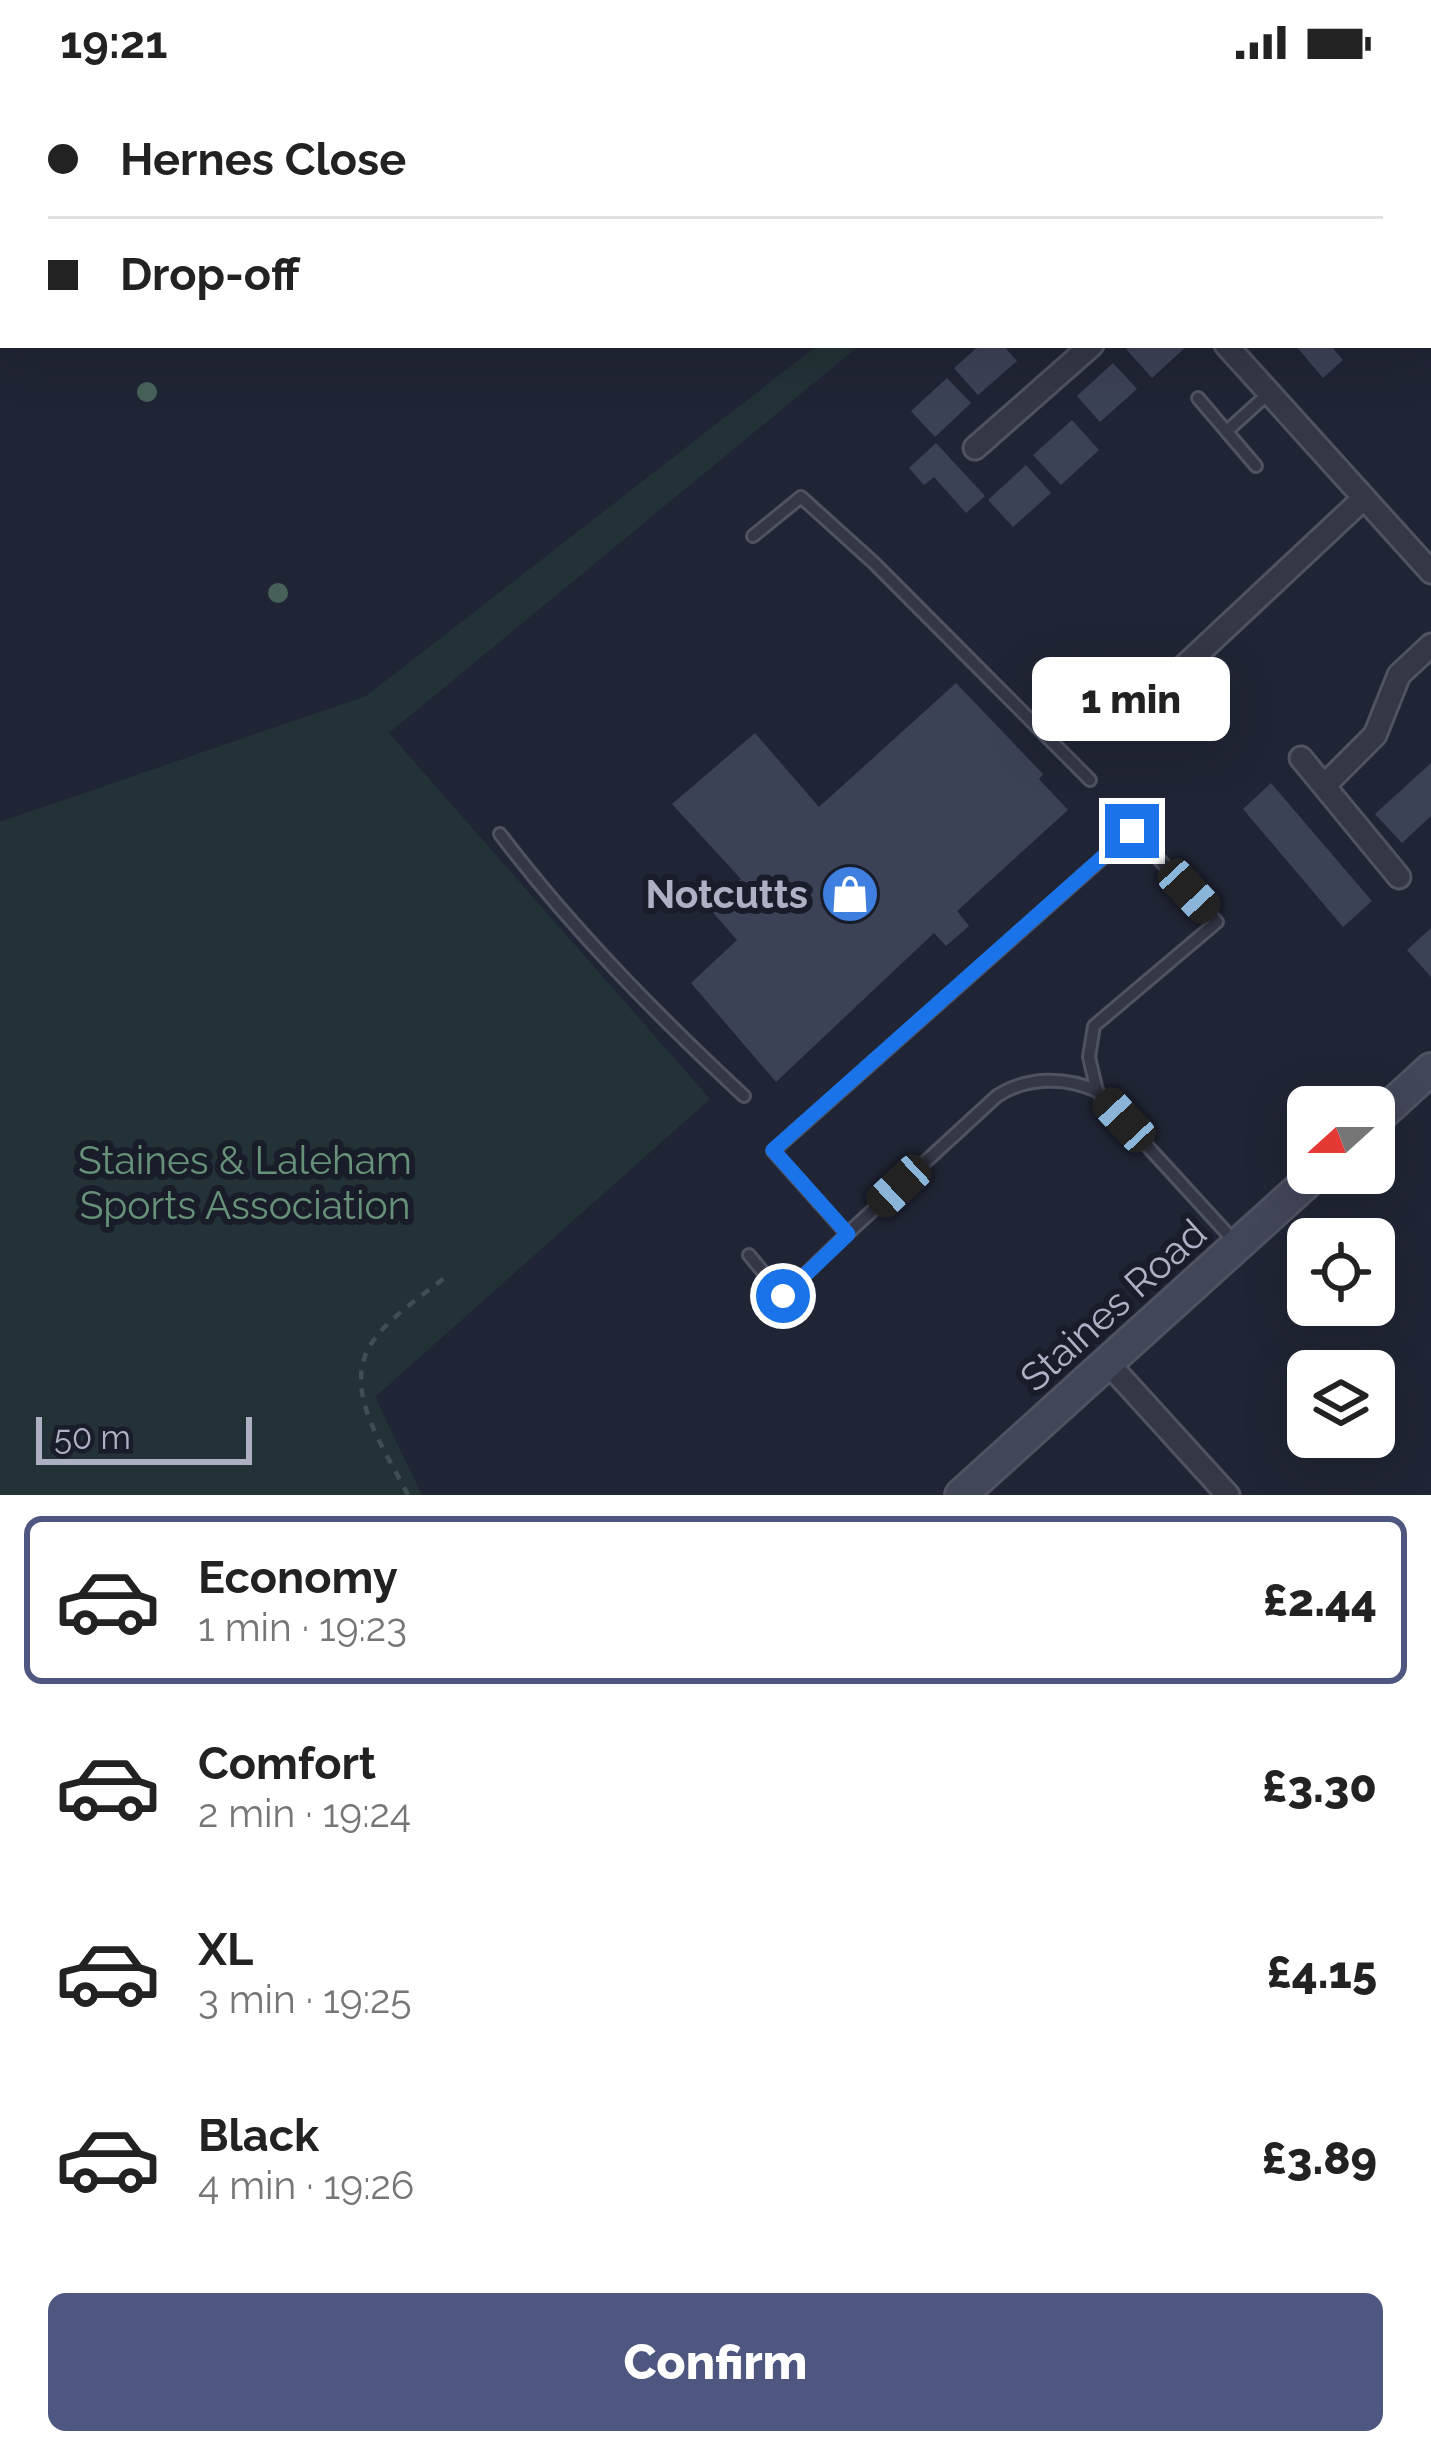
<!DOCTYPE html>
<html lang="en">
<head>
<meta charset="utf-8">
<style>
  body { margin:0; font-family:Raleway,sans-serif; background:#f2f2f2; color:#222; height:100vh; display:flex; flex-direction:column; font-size:45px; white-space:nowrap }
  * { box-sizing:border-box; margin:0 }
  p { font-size:39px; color:#767676 }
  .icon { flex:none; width:66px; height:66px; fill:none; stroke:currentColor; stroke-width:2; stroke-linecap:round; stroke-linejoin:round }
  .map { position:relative; height:1411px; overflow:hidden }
  .drawer { display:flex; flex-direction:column; background:#fff; flex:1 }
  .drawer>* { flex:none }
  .banner { position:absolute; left:0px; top:0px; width:1431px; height:264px; box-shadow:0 12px 48px #0002; display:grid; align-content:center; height:264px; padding:0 48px; background:#fff }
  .needle { width:78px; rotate:249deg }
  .buttons { position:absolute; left:1287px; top:1002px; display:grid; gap:24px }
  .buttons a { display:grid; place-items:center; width:108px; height:108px; border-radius:18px; background:#fff; box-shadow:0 12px 48px #0002; font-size:60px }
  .scale { position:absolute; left:36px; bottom:30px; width:216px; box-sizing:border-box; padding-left:12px; border:6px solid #aeb1c3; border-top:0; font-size:33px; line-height:42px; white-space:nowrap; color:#aeb1c3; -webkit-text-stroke:9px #191d2a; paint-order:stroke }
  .end { position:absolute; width:54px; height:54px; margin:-27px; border:15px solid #1a73e8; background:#fff; box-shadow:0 0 0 6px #fff }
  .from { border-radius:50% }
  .bubble { position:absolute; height:84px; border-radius:18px; background:#fff; box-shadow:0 12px 48px #0002; font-size:39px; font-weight:800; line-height:84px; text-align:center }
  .car { position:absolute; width:36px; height:72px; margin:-36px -18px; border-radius:15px; box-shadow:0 0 9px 3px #0007; background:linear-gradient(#222 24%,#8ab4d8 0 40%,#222 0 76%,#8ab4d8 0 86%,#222 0) }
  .banner b { display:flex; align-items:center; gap:42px; height:114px; font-size:45px }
  .banner b+b { border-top:3px solid #e0e0e0 }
  .banner i { width:30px; height:30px; background:#222 }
  ul { padding:21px 0 0; list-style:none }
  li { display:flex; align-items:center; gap:36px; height:168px; margin:0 24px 18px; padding:0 24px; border:6px solid transparent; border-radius:18px }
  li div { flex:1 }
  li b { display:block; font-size:45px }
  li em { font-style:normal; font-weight:800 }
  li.selected { border-color:#4e5780 }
  li>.icon { width:108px; height:108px; stroke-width:1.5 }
  .action { display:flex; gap:24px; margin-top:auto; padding:24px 48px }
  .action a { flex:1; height:138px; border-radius:18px; background:#4e5780; color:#fff; font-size:48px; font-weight:800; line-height:138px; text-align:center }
  .status { display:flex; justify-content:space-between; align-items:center; height:84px; padding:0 60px; background:#fff; direction:ltr }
  .status svg { height:33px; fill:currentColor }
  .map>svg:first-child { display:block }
  .green { fill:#233237 }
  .building { fill:#3c4256 }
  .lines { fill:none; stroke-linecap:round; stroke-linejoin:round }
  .service-casing { stroke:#4e5261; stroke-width:16 }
  .minor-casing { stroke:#4e5261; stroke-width:27 }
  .secondary-casing { stroke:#4e5261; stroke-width:36 }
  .path { stroke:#404d54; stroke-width:4.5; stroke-dasharray:9 9; stroke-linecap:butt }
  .service { stroke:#343746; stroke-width:10 }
  .minor { stroke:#343746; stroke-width:21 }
  .secondary { stroke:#424659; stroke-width:30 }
  .tree { fill:#47615a }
  .route { stroke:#1a73e8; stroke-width:15 }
  .labels { text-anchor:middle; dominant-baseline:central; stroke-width:12; stroke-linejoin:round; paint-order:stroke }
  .poi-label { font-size:39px; font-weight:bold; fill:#aeb1c3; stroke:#191d2a; text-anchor:end }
  .park-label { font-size:39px; fill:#679279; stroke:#191d2a }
  .street-label { font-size:39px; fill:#aeb1c3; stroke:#191d2a }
</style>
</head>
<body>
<div class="status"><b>19:21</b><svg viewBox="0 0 49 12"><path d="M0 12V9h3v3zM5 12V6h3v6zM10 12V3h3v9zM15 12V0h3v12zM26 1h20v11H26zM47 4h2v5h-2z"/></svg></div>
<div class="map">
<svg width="1431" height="1411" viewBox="0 0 1431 1411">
  <rect width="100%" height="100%" fill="#202535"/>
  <path class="green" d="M818 261H860L389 649 710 1015 375 1313 422 1411H0V738L366 612Z"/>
  <g class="building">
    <path d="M980 261H1003L1017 277 978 311 954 284Z"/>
    <path d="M1131 261H1188L1152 294 1126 265Z"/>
    <path d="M1295 261H1330L1343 276 1323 294Z"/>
    <path d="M1113 279 1137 305 1100 338 1077 312Z"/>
    <path d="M947 294 971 319 935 353 911 327Z"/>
    <path d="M1072 336 1099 366 1061 401 1033 371Z"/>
    <path d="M936 359 985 412 966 429 934 393 924 401 909 384Z"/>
    <path d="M1026 381 1051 409 1013 443 988 416Z"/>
    <path d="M956 599 1043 690 1039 695 1068 726 957 827 969 842 946 862 934 849 776 998 691 899 737 856 709 824 741 795 672 720 755 649 819 723Z"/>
    <path d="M1431 679V732L1402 759 1375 730Z"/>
    <path d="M1271 699 1372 817 1343 843 1243 725Z"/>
    <path d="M1431 844V893L1407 866Z"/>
  </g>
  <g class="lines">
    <defs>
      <g id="service">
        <path d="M1198 314 1256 382"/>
        <path d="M1227 347 1269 309"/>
        <path d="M753 452 801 413 874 479 1090 696"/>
        <path d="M1133 747 1217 838 1094 942 1089 973 1097 1007C1065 992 1026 993 997 1012L847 1150 773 1067Z"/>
        <path d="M500 750C572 845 657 931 744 1012"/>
        <path d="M1097 1007 1235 1158"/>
        <path d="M749 1171 783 1212 847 1150"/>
      </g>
      <g id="minor">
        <path d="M1226 261 1431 488"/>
        <path d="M975 364 1092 261"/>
        <path d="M1174 592 1363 415"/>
        <path d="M1301 674 1399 793"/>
        <path d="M1325 701 1375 651 1399 591 1431 561"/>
        <path d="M1107 1278 1228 1411"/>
      </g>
      <g id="secondary">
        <path d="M1374 1037 1431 985"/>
        <path d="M961 1411 1317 1089"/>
      </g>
    </defs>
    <use href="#service" class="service-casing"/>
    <use href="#minor" class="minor-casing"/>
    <use href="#secondary" class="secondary-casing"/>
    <path class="path" d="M408 1411C386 1366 339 1305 373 1257 391 1231 426 1210 450 1189"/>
    <use href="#service" class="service"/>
    <use href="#minor" class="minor"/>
    <use href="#secondary" class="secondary"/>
  </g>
  <g class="tree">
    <circle cx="147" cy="308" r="10"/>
    <circle cx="278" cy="509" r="10"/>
  </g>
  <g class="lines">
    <path class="route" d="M783 1212 848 1150 773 1066 1132 747"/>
  </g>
  <defs>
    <symbol id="shop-disc" viewBox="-11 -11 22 22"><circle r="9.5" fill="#3f7fe0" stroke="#191d2a"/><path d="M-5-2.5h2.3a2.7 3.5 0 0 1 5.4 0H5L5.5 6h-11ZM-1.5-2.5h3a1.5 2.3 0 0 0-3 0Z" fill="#fff"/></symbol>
  </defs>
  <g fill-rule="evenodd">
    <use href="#shop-disc" x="817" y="777" width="66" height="66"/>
  </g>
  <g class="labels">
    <g class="poi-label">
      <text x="808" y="810">Notcutts</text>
    </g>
    <g class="park-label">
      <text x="245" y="1076">Staines &amp; Laleham<tspan x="245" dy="45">Sports Association</tspan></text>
    </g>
    <g class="street-label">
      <text transform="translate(1113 1221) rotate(-42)">Staines Road</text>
    </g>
  </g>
</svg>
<div class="buttons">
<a><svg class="needle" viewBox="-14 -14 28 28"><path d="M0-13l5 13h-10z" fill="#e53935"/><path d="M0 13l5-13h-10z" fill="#767676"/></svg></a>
<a><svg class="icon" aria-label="locate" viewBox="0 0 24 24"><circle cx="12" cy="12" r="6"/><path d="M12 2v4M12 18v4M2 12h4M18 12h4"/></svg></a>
<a><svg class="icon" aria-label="layers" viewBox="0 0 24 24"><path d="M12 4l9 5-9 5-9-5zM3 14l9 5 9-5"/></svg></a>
</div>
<div class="scale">50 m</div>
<i class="end from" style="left:783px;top:1212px"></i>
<i class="end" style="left:1132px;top:747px"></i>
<div class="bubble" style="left:1032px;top:573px;width:198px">1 min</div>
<i class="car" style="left:1189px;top:807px;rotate:137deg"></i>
<i class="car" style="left:1124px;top:1036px;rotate:317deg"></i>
<i class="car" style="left:899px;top:1102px;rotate:227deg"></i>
<div class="banner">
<b><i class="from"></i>Hernes Close</b>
<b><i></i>Drop-off</b>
</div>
</div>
<section class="drawer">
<ul>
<li class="selected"><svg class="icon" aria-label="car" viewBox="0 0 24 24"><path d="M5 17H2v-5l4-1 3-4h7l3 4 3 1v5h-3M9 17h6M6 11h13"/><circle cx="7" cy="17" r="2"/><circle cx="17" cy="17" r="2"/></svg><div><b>Economy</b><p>1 min · 19:23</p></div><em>£2.44</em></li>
<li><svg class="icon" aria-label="car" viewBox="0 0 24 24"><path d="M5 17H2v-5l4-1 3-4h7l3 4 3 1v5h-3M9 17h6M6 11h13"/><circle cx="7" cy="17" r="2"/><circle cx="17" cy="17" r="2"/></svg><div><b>Comfort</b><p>2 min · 19:24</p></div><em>£3.30</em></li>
<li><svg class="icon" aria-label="car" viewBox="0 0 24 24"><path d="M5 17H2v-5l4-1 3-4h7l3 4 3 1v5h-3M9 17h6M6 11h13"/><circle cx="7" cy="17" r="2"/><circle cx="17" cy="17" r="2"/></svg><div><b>XL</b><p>3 min · 19:25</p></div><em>£4.15</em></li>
<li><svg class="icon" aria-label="car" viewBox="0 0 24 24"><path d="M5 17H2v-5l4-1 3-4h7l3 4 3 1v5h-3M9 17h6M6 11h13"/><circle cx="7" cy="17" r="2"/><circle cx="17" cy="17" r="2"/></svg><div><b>Black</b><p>4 min · 19:26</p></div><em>£3.89</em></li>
</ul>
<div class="action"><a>Confirm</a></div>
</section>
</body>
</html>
